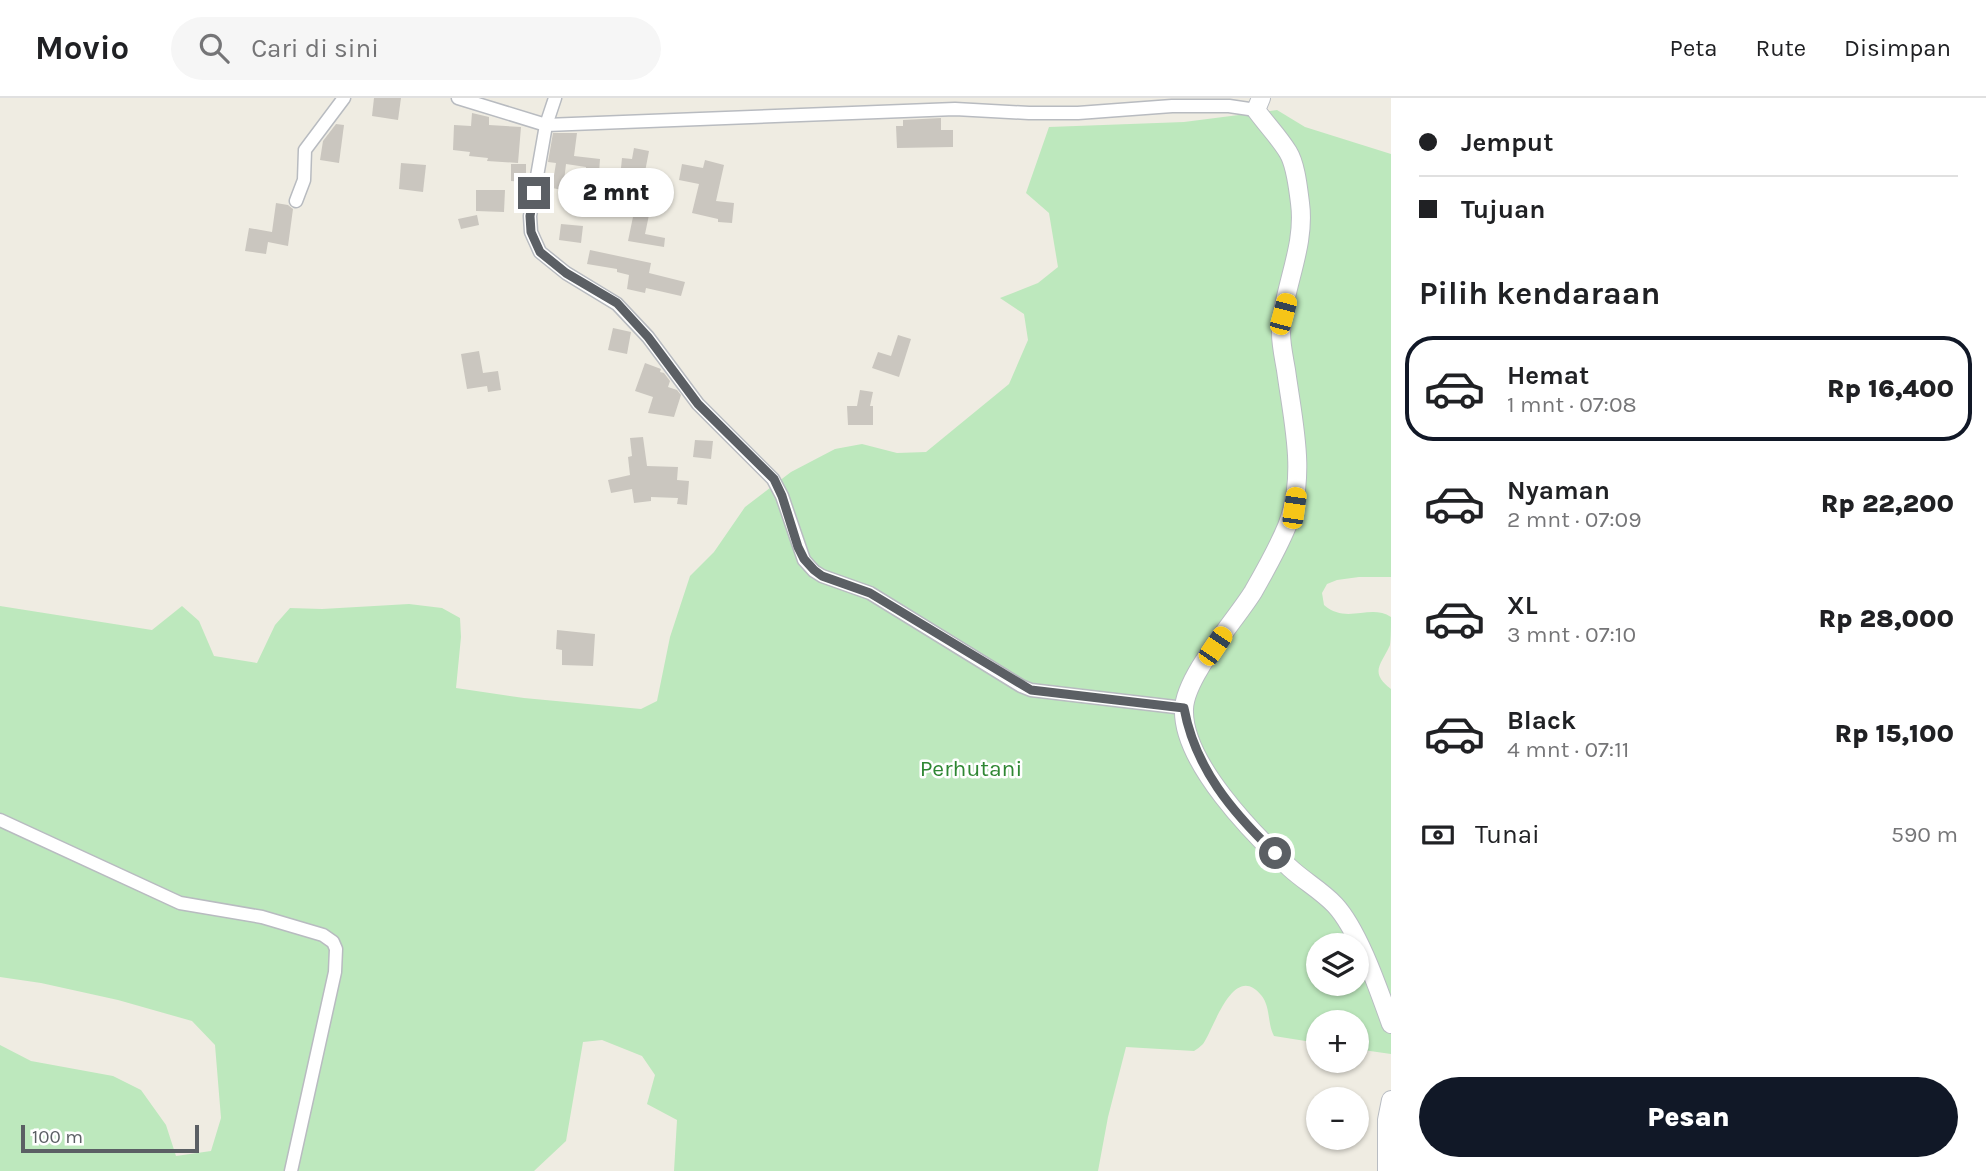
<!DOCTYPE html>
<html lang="id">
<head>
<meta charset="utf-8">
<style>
  body { margin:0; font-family:Karla,sans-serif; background:#f6f6f6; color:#202124; height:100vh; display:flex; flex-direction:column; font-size:26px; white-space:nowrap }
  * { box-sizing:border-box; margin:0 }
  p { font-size:23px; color:#757577 }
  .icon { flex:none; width:38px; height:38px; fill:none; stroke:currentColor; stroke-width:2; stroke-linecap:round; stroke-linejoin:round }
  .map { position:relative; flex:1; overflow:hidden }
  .drawer { display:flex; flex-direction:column; background:#fff; width:595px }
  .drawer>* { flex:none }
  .banner { display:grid; align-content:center; height:154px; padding:0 28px; background:#fff }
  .buttons { position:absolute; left:1306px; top:835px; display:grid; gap:14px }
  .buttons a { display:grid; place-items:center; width:63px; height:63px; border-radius:50%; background:#fff; box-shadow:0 2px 5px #0004; font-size:35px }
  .scale { position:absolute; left:21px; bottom:18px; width:178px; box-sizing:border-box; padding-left:7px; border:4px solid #5b5f64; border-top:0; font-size:19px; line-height:24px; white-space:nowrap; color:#5b5f64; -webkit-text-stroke:5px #fff; paint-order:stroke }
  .end { position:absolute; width:32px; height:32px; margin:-16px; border:9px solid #5b5f64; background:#fff; box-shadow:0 0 0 4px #fff }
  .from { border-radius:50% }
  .bubble { position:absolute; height:49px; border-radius:24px; background:#fff; box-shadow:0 2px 5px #0004; font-size:23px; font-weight:800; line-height:49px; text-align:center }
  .car { position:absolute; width:21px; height:42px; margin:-21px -10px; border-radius:9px; box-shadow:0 0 5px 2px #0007; background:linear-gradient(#f5c518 24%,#345 0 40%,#f5c518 0 76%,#345 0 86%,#f5c518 0) }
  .banner b { display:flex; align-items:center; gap:24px; height:66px; font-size:26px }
  .banner b+b { border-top:2px solid #e0e0e0 }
  .banner i { width:18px; height:18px; background:#202124 }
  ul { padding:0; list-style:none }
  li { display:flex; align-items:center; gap:21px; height:105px; margin:0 14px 10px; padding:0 14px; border:4px solid transparent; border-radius:28px }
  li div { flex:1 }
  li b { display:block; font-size:26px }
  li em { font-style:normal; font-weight:800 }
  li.selected { border-color:#111827 }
  li>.icon { width:63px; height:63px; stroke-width:1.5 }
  h2 { padding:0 28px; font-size:32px; line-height:84px }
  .pay { display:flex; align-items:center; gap:18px; height:77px; padding:0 28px; font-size:26px }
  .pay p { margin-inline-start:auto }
  .button { display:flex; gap:14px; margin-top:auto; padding:14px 28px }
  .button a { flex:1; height:80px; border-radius:42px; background:#111827; color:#fff; font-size:28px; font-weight:800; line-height:80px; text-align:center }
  header { display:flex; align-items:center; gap:42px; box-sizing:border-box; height:98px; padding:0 35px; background:#fff; border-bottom:2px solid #e0e0e0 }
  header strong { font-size:33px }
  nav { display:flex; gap:38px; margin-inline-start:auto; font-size:24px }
  .search { width:490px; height:63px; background:#f6f6f6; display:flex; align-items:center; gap:18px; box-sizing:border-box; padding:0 24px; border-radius:38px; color:#757577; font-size:26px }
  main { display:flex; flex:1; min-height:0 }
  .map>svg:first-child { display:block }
  .green { fill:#bde8bd; fill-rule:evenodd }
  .building { fill:#cac6bf }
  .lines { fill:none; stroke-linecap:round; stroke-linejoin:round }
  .street-casing { stroke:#b8bbc0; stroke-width:15 }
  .secondary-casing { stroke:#b8bcc2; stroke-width:20 }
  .street { stroke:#fff; stroke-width:12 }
  .secondary { stroke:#fff; stroke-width:18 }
  .route { stroke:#5b5f64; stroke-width:9 }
  .labels { text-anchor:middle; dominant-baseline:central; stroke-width:5; stroke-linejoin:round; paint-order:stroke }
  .park-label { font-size:23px; fill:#2f8733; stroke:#fff }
</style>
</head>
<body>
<header>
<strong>Movio</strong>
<div class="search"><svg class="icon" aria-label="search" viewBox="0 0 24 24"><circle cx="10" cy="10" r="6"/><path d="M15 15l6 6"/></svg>Cari di sini</div>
<nav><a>Peta</a><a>Rute</a><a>Disimpan</a></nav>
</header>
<main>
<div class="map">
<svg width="1391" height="1073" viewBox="0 0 1391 1073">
  <rect width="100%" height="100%" fill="#efece2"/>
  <path class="green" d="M1277 12 1305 29 1391 56V479H1359L1337 482 1327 486 1322 495 1324 507C1347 527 1370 505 1391 519 1391 528 1391 540 1390 547 1381 567 1369 574 1391 591V956L1356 951V924H1318V945L1274 938C1267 925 1271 909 1261 897 1233 863 1213 933 1203 946 1200 949 1197 951 1194 953L1126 949 1108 1019 1098 1073H674L677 1022 647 1006 655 977 642 958 602 942 583 944 566 1043 534 1073H0V947L31 963 113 978 141 992 166 1027 176 1058 211 1053 221 1020 215 947 192 923 118 902 41 885 0 879V508L152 532 182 508 199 523 214 558 257 565 275 527 290 510 322 511 409 506 442 510 460 520 461 539 456 590 524 600 641 611 657 603 670 539 690 478 714 454 745 409 791 374 835 351 862 346 897 355 926 354 1009 286 1028 242 1024 216 1000 200 1038 185 1058 169 1049 115 1026 95 1049 29 1184 24ZM1318 847H1356V886H1318Z"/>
  <g class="building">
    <path d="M374 0H401L398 22 372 18Z"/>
    <path d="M472 15 489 19V27L521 29 518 65 487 63 488 60 469 58 470 54 453 52 454 27 471 28Z"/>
    <path d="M941 20V32H953V49L897 50 896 28H903V22Z"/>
    <path d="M336 26 344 27 339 65 320 62 323 43Z"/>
    <path d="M553 35H577L574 58 600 61 599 75 586 74V69L566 66 563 92 552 90 556 65 548 64Z"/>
    <path d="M634 50 649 53 643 84 620 80 622 60 632 61Z"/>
    <path d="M705 62 724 67 716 103 734 105 732 125 718 124V121L692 115 699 86 679 82 682 66 703 70Z"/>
    <path d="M401 65 426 67 423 94 399 91Z"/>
    <path d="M511 66H526V84L511 83Z"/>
    <path d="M476 92H505L504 114 476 113Z"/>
    <path d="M276 105 288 107 293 111 288 148 268 144 266 156 245 153 249 130 272 134Z"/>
    <path d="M634 114 649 117 645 136 665 140 664 149 628 143Z"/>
    <path d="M477 117 479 127 461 131 458 121Z"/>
    <path d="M561 126 583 128 581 145 559 142Z"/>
    <path d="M590 152 651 165 649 175 685 184 681 198 646 190 645 195 627 191 629 177 617 174V171L587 166Z"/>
    <path d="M613 230 631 234 627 256 608 252Z"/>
    <path d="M898 237 911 241 899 279 872 270 878 254 891 258Z"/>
    <path d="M479 253 483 275 498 273 501 292 488 294 487 288 467 291 461 256Z"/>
    <path d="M645 265 661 271 660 274 664 275 670 283 668 289 677 292 681 297 674 319 648 315 653 299 635 293Z"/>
    <path d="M860 292 873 294 870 308H873V327H848L847 308H857Z"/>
    <path d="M643 339 647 368 678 369 677 382 689 383 687 407 677 406 678 400 651 399V403L634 405 632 391 611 395 608 382 630 377 628 359 632 358 630 340Z"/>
    <path d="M695 342 713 343 711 361 693 359Z"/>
    <path d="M557 532 595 536 593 568 562 567V552L556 551Z"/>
  </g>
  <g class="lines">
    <defs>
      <g id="street">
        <path d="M458 0 546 27 955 11 1029 15H1078L1172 8H1229L1256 12"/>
        <path d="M555 0 546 27 530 118 531 134 540 154 566 175 617 206 648 239 698 306 773 381 782 398 804 462 814 473 822 478 870 495 1021 588 1031 592 1184 610"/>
        <path d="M296 103 304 82 305 52 344 0"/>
        <path d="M0 722 180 805 262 819 323 837 333 844 336 851 335 874 291 1073"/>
      </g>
      <g id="secondary">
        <path d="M1261 0 1256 12C1266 26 1279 39 1288 54 1296 67 1298 90 1300 105 1306 150 1282 191 1281 235 1281 247 1284 260 1286 272 1293 324 1307 378 1287 428 1278 450 1265 473 1253 494 1235 523 1185 578 1184 611 1182 664 1254 737 1290 770 1304 783 1322 793 1335 807 1359 833 1379 893 1391 926"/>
        <path d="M1387 1073V1022L1391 1002"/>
      </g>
    </defs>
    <use href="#street" class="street-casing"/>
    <use href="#secondary" class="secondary-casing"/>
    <use href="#street" class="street"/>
    <use href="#secondary" class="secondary"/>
  </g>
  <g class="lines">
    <path class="route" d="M534 95 530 118 531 134 540 154 566 175 617 205 648 239 698 306 774 381 782 398 798 449 804 461 814 472 822 478 870 495 1031 592 1184 610C1195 670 1232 714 1275 755"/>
  </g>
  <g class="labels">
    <g class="park-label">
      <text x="971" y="670">Perhutani</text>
    </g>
  </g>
</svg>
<div class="buttons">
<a><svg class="icon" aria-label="layers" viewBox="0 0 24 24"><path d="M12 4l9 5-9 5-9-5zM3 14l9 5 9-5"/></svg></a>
<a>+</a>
<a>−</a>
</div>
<div class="scale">100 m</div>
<i class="end from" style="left:1275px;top:755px"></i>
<i class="end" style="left:534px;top:95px"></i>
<div class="bubble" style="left:558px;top:70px;width:116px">2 mnt</div>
<i class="car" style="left:1283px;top:216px;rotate:15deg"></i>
<i class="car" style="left:1294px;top:410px;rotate:8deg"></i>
<i class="car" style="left:1215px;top:548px;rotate:34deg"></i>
</div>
<section class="drawer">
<div class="banner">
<b><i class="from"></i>Jemput</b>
<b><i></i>Tujuan</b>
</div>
<h2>Pilih kendaraan</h2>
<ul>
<li class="selected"><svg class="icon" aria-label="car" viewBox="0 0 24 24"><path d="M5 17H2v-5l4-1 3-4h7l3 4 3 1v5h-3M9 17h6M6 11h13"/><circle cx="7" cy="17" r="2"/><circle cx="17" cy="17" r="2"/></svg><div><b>Hemat</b><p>1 mnt · 07:08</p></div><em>Rp 16,400</em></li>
<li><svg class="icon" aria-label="car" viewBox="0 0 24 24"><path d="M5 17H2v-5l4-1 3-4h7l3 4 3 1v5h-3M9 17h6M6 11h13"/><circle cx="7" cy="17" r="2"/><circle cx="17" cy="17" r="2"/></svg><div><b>Nyaman</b><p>2 mnt · 07:09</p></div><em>Rp 22,200</em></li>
<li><svg class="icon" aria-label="car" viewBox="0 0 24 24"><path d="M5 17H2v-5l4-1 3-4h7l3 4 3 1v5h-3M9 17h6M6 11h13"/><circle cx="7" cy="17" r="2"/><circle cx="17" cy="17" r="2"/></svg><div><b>XL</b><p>3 mnt · 07:10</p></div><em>Rp 28,000</em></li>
<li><svg class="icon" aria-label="car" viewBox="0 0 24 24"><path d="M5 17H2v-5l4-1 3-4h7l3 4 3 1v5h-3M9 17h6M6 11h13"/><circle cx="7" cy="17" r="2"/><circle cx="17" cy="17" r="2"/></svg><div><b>Black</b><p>4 mnt · 07:11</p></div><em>Rp 15,100</em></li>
</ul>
<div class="pay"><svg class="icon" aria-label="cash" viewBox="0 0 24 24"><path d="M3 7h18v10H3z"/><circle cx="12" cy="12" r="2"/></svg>Tunai<p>590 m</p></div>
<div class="button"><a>Pesan</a></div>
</section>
</main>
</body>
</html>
